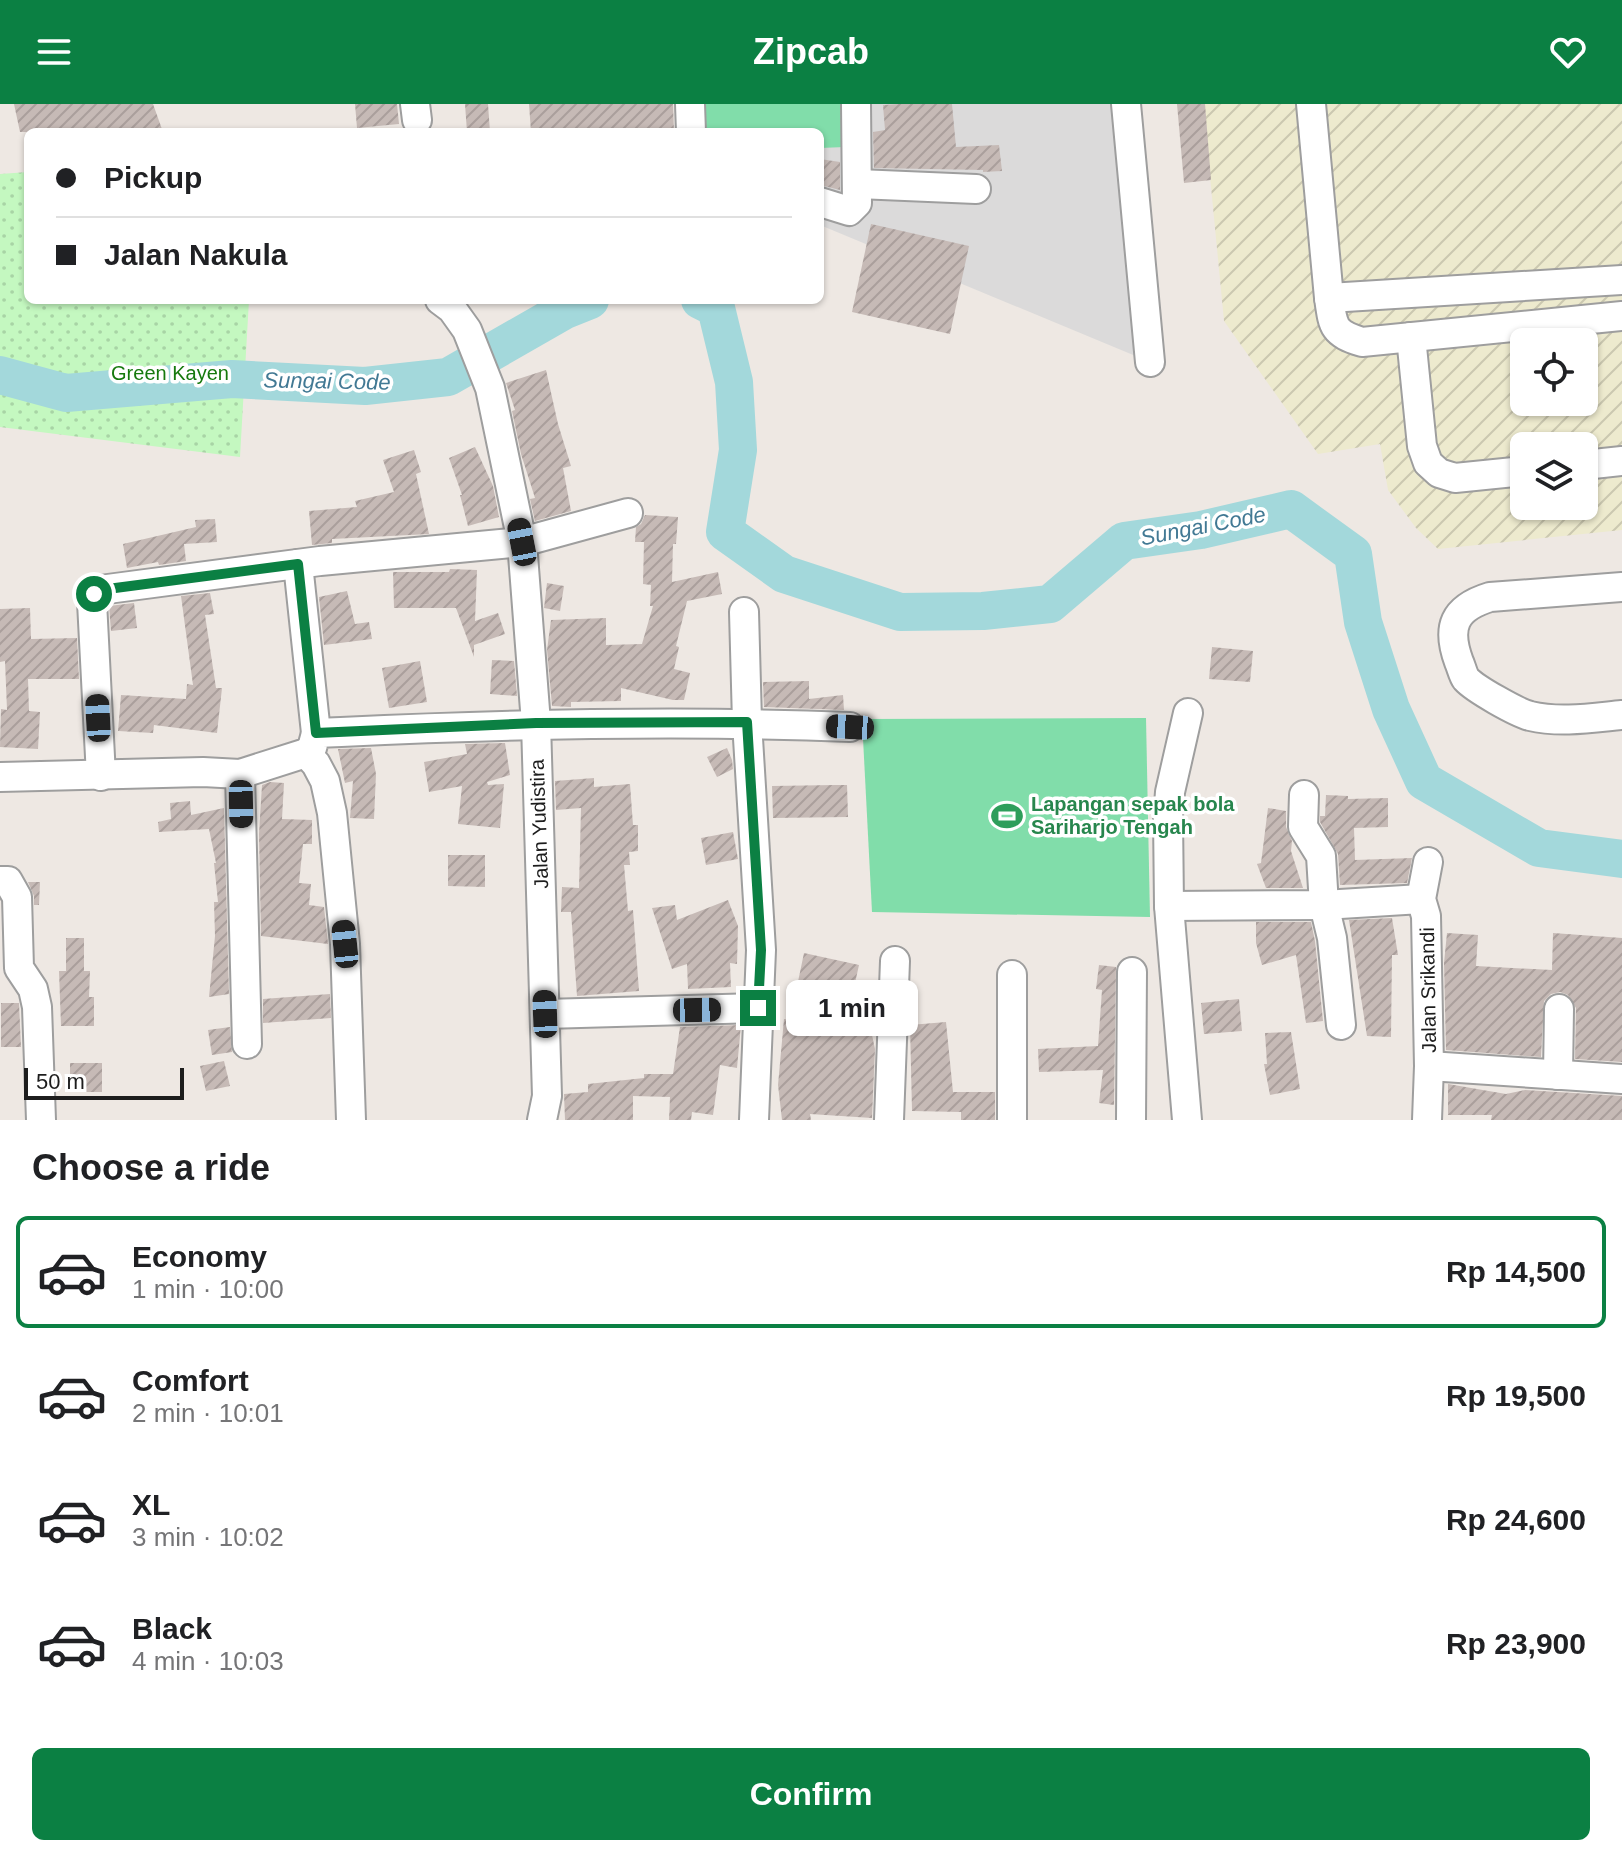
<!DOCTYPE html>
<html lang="en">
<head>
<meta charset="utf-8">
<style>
  body { margin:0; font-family:Arial,sans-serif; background:#f6f6f6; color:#202124; height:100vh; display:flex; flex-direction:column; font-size:30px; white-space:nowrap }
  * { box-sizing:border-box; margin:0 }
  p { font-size:26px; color:#757577 }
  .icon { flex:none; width:44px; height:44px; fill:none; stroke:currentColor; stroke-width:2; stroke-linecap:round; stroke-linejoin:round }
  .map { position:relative; height:1016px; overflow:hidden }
  .drawer { display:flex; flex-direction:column; background:#fff; flex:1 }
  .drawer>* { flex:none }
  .guide { position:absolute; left:24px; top:24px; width:800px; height:176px; border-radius:12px; box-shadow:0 2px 6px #0004; display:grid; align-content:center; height:176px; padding:0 32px; background:#fff }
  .tools { position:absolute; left:1510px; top:224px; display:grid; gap:16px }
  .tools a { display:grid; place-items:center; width:88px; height:88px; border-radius:12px; background:#fff; box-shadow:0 2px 6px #0004; font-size:40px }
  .scale { position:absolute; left:24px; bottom:20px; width:160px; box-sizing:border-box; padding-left:8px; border:4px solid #1d1d1d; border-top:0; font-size:22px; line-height:28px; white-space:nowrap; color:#1d1d1d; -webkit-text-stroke:6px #fff; paint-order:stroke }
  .end { position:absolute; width:36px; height:36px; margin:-18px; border:10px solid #0b8043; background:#fff; box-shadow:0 0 0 4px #fff }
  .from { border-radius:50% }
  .bubble { position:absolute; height:56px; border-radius:12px; background:#fff; box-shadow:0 2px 6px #0004; font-size:26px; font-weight:800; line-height:56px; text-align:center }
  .car { position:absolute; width:24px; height:48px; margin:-24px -12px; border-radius:10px; box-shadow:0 0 6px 2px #0007; background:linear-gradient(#222 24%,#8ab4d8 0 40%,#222 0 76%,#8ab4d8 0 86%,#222 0) }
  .guide b { display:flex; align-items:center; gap:28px; height:76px; font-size:30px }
  .guide b+b { border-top:2px solid #e0e0e0 }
  .guide i { width:20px; height:20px; background:#202124 }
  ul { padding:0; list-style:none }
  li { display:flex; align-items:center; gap:24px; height:112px; margin:0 16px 12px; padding:0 16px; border:4px solid transparent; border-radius:12px }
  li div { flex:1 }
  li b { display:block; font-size:30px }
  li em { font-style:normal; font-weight:800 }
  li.selected { border-color:#0b8043 }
  li>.icon { width:72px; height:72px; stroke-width:1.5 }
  h2 { padding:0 32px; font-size:36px; line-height:96px }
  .button { display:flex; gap:16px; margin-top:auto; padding:16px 32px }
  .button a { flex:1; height:92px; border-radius:12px; background:#0b8043; color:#fff; font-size:32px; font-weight:800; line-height:92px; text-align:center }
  header { display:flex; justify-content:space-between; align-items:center; height:104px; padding:0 32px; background:#0b8043; color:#fff; font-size:36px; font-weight:800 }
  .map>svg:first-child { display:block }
  .residential { fill:#dbdada }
  .farmland { fill:url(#farmland-furrows); fill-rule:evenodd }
  .park { fill:url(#park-dots) }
  .pitch { fill:#81ddaa }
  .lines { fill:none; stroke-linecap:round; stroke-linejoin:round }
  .river { stroke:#a3d8db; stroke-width:38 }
  .building { fill:url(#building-hatch) }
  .minor-casing { stroke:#9e9e9e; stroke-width:32 }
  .minor { stroke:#fff; stroke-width:28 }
  .route { stroke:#0b8043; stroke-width:10 }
  .labels { text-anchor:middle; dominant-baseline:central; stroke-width:7; stroke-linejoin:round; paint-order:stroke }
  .park-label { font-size:20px; fill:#16790d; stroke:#fff }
  .leisure-label { font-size:20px; font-weight:bold; fill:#27864d; stroke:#fff; text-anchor:start }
  .street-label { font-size:20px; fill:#1d1d1d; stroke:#fff }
  .water-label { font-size:22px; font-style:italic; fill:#427994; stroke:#fff }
</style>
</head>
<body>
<header><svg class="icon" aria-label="menu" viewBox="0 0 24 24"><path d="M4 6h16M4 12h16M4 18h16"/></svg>Zipcab<svg class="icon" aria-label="heart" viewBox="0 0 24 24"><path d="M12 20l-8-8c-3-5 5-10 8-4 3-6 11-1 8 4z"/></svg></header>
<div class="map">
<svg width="1622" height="1016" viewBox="0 0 1622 1016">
  <defs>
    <pattern id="farmland-furrows" width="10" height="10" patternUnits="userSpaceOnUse" patternTransform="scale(2)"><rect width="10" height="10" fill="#edeace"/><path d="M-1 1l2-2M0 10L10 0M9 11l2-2" fill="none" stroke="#cbc8b0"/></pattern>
    <pattern id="park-dots" width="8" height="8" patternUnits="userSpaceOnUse" patternTransform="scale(2)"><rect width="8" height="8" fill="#c4f8c0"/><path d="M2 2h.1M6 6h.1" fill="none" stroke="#a8d4a5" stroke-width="1.8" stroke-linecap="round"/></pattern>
    <pattern id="building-hatch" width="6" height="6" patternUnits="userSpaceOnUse" patternTransform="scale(2)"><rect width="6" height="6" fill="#c6bab6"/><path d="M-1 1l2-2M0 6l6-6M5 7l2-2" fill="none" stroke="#aa9f9c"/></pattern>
  </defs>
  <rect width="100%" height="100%" fill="#eee8e3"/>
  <path class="residential" d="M677 0H1129L1150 258 820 121V28Z"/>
  <path class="farmland" d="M1203 0H1622V426L1438 445 1416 424 1388 386 1380 340 1318 350 1224 217ZM1524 238H1584V298H1524ZM1524 342H1584V402H1524Z"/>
  <path class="park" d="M28 68V196H249L240 353 0 323V70Z"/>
  <g class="pitch">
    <path d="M701 0H843L845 43 820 44V28H702Z"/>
    <path d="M1146 614 1150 813 872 808 862 615Z"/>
  </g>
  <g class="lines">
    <g class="river">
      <path d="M700 196 716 204 734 278 738 346 725 428 784 470 900 508 983 507 1050 500 1124 437 1201 426 1291 405 1353 450 1363 518 1391 605 1424 677 1539 744 1622 755"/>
      <path d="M0 271 66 289 232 275 365 282 448 273 565 206 590 196"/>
    </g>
  </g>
  <g class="building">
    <path d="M14 0H153L163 28H20Z"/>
    <path d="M355 0H397L399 20 357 24Z"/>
    <path d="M465 0H488L490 28H467Z"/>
    <path d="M529 0H673L674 28H531Z"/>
    <path d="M899 0H952L956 43 999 41 1002 67 983 68V66L874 64 873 28 885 26 883 1Z"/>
    <path d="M1177 0H1205L1211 76 1184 79Z"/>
    <path d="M820 55 840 58V86L820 81Z"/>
    <path d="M871 120 969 142 950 230 852 208Z"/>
    <path d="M546 266 558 320 571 362 563 364 571 407 535 417 530 395 535 394 521 350 512 307 515 306 506 279Z"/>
    <path d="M475 343 493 382 499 413 468 422 460 391H462L449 354Z"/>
    <path d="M414 346 421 368 416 370 429 430 332 435V439L312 441 309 407 357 403 355 397 394 388 383 356Z"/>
    <path d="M645 411 678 413 676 440H673L672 478 718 468 722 490 687 497 676 542 679 543 674 565 690 569 684 596H673L621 584V597L571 598V603L552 602 547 546 551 516 606 514V541L642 540 653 502H650L651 481 643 480 644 438H635L636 423 641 420Z"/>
    <path d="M215 415 217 438 184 440 186 457 159 461 158 458 127 464 123 440 196 423 195 416Z"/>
    <path d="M450 465 477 466 475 517 498 509 505 530 474 541V553L456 504H394L393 468H449Z"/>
    <path d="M547 479 564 482 560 507 544 504Z"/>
    <path d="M347 487 355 520 369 518 372 535 324 541 319 493Z"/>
    <path d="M210 489 214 510 205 511 216 584H222L217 629 154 621 153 629 118 627 121 591 186 595 187 580 193 581 181 492Z"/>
    <path d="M134 499 137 524 111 527 109 502Z"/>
    <path d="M30 504 31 535 77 534 79 575H28L29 607 40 608 38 645 0 643 1 605 7 606 5 557 0 558V505Z"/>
    <path d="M1212 543 1253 547 1250 578 1209 575Z"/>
    <path d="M492 556 514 557 517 592 490 590Z"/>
    <path d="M420 557 427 598 389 604 382 564Z"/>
    <path d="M809 577V595L843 591 844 606 764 603 763 578Z"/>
    <path d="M505 639 510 671 487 678 488 681 504 680 500 724 458 720 462 682 429 688 424 658 467 650 465 640Z"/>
    <path d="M371 644 376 670 374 715 350 714 353 677 345 679 338 645Z"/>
    <path d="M727 644 732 656 733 665 717 673 707 653Z"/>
    <path d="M594 674V683L630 680 633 721H638V747L629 748 630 761H624L628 807 633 806 639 887 577 892 571 808H561L562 783 579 784 581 704 556 706 555 677Z"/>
    <path d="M270 678 284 679 282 715 312 716V740H303L299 779 311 780 309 801 324 803 328 840 261 832 259 730 262 681Z"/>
    <path d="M835 681H847L848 713 773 714 772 682Z"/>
    <path d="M1326 691 1348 692V695L1388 694V723L1354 724 1355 756 1412 754 1407 779 1340 781 1338 750 1320 718V712H1325Z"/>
    <path d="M190 697 191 711 224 704 229 890 209 893 215 832 214 798H218L214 759H216L209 725 159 728 158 718 171 715 170 699Z"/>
    <path d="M1268 704 1286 707V723L1292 737 1291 747 1303 784H1266L1257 760 1261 759Z"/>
    <path d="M733 728 738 755 706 761 701 734Z"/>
    <path d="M448 751H485V783L448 782Z"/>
    <path d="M28 778H40L39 801H34V792Z"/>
    <path d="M728 796 738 822 737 860 730 859 731 883 688 885 687 860 672 865 652 804 675 801 677 816Z"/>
    <path d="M1392 814 1398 851H1392L1391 933 1367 932 1349 816Z"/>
    <path d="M1256 818H1311L1315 837 1323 917 1306 919 1296 851 1262 861 1256 839Z"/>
    <path d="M1447 829 1478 831 1476 862 1552 866 1553 829 1622 834V958L1575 955 1576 904 1568 891 1560 888 1551 890 1544 897 1541 953 1446 946 1444 859Z"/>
    <path d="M66 834H84V867H90L89 893H94V922H61L59 867H66Z"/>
    <path d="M804 849 859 861 855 879 877 884 875 905 866 903 875 945 872 1014 810 1010 811 1016H782L778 981 784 915 790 916Z"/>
    <path d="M1099 861 1116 863 1114 1001 1099 999 1103 966 1039 968 1038 945 1098 942 1102 886 1096 885Z"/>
    <path d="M330 890 331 914 263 919V895Z"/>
    <path d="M1239 895 1242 927 1204 930 1201 899Z"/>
    <path d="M1 899H19L21 943H1Z"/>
    <path d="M946 918 953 988H995V1016H961V1008L912 1007 910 921Z"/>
    <path d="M741 921 737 964 720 961 713 1011 692 1008 691 1016H669L670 993 633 992V1016H565L564 990 588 988V980L644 974V970H673L680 923Z"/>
    <path d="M230 923 232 948 212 951 208 926Z"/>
    <path d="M1291 928 1300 985 1270 991 1264 960H1267L1265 929Z"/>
    <path d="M224 957 230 982 206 987 200 962Z"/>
    <rect x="70" y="959" width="32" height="29"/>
    <path d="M1448 980 1506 990 1525 986 1622 992V1016H1491L1492 1011H1448Z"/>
  </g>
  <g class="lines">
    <defs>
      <g id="minor">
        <path d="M415 0 417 16"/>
        <path d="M690 0 691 28"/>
        <path d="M1126 0 1150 258"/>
        <path d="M1311 0 1329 194C1333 223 1333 229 1362 238L1622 212"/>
        <path d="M858 80 976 85"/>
        <path d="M820 98 849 107 857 99 856 0"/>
        <path d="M1329 194 1622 176"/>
        <path d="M440 196 452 205 467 226 490 284 522 438 536 619 547 992 542 1016"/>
        <path d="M1411 233 1422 342 1428 359 1439 369 1455 374 1524 367"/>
        <path d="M1584 361 1622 357"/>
        <path d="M298 460 316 629"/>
        <path d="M1622 483 1490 493C1454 504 1446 523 1459 558 1461 562 1463 571 1466 575 1475 585 1516 608 1530 612 1560 619 1591 614 1622 611"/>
        <path d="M744 508 747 618 761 846 754 1016"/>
        <path d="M306 649 316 660 325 677 332 709 345 840 351 1016"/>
        <path d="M240 670 247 940"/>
        <path d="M101 672 92 498 94 490 100 486 320 457 522 438 628 409"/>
        <path d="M0 673 203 668 240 670 306 649 312 644 316 629 341 628C511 620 680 616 850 623"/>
        <path d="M1304 691 1303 723 1321 752 1324 801 1332 834 1341 921"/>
        <path d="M0 777H8L17 793 19 864 33 885 37 903 41 1016"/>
        <path d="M1169 802 1324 801 1421 795"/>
        <path d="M1012 871V1016"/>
        <path d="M545 910 758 904"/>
        <path d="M1429 962 1622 975"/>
        <path d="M1558 971 1559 905"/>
        <path d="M889 1016 895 857"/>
        <path d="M1131 1016 1132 868"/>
        <path d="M1187 1016 1169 802 1168 713 1170 688 1188 609"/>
        <path d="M1427 1016 1429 962 1426 812 1421 795 1428 758"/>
      </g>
    </defs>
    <use href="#minor" class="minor-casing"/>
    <use href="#minor" class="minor"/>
  </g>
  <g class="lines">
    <path class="route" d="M94 490 100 486 298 460 316 629 536 619 747 618 761 846 758 904"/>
  </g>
  <defs>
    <symbol id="stadium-bare" viewBox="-9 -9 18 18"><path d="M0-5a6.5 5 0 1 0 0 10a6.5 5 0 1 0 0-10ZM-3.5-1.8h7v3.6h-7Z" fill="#2e9e5b" stroke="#fff" stroke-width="2.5" paint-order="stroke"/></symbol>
  </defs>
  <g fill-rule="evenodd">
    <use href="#stadium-bare" x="985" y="690" width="44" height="44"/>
  </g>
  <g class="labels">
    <g class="park-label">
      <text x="170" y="269">Green Kayen</text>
    </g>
    <g class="leisure-label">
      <text x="1031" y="700">Lapangan sepak bola<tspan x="1031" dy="23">Sariharjo Tengah</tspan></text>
    </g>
    <g class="street-label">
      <text transform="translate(539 720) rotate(-92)">Jalan Yudistira</text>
      <text transform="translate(1428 886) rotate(-91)">Jalan Srikandi</text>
    </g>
    <g class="water-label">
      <text transform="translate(327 277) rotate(1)">Sungai Code</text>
      <text transform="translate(1203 422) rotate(-11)">Sungai Code</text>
    </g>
  </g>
</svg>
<div class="tools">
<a><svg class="icon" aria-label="locate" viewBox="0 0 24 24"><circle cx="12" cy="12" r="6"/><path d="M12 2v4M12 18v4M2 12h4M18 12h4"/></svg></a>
<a><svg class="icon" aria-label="layers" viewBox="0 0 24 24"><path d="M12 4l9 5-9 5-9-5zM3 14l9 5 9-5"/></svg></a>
</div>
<div class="scale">50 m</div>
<i class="end from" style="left:94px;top:490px"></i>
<i class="end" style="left:758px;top:904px"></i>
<div class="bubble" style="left:786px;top:876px;width:132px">1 min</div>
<i class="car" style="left:522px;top:438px;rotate:349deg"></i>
<i class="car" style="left:98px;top:614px;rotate:357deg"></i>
<i class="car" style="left:850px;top:623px;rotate:273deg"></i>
<i class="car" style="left:241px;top:700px;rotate:179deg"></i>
<i class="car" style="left:345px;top:840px;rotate:354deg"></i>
<i class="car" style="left:697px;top:906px;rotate:89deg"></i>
<i class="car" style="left:545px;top:910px;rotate:358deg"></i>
<div class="guide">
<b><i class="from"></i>Pickup</b>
<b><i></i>Jalan Nakula</b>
</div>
</div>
<section class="drawer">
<h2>Choose a ride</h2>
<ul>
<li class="selected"><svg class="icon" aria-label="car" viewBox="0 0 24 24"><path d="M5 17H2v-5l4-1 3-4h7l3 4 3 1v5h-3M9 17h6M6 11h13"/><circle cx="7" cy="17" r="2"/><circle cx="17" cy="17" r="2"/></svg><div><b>Economy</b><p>1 min · 10:00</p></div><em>Rp 14,500</em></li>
<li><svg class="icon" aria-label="car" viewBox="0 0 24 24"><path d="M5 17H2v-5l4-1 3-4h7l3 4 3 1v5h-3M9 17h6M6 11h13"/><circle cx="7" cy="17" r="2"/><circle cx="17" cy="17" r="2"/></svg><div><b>Comfort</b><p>2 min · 10:01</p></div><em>Rp 19,500</em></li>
<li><svg class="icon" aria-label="car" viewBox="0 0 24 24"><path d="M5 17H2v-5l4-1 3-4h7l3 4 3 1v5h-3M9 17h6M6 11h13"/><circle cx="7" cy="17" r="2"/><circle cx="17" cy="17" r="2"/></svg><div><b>XL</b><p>3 min · 10:02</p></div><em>Rp 24,600</em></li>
<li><svg class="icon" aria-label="car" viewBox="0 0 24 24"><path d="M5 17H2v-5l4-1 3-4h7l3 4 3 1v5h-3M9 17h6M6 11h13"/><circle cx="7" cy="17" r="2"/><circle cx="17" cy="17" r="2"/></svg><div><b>Black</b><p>4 min · 10:03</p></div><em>Rp 23,900</em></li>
</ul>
<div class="button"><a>Confirm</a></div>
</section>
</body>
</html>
